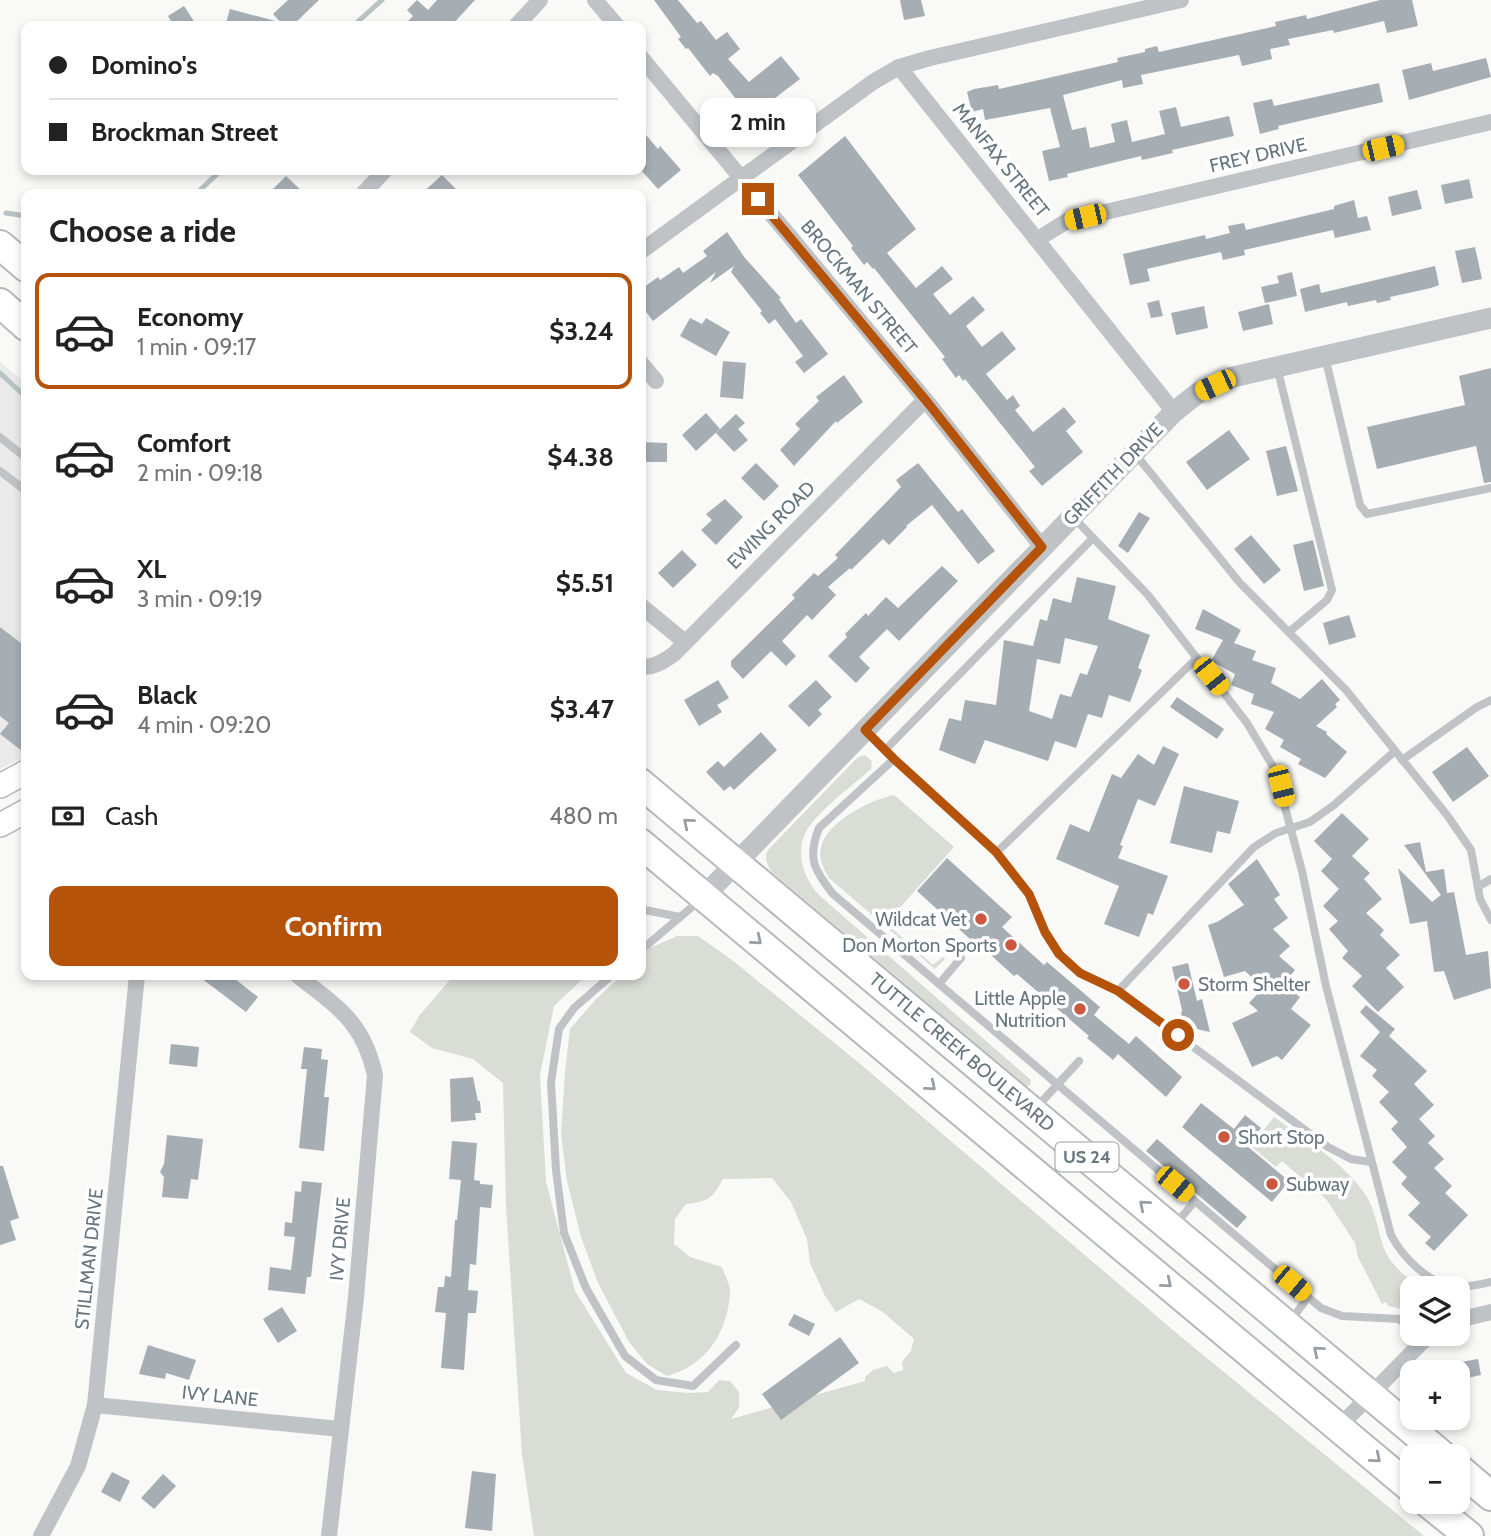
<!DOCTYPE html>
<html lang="en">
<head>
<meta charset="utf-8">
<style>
  body { margin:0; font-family:Cabin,sans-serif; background:#f2f2f2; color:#222; height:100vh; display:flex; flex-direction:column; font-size:26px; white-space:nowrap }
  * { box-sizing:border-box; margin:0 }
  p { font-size:23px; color:#767676 }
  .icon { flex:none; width:38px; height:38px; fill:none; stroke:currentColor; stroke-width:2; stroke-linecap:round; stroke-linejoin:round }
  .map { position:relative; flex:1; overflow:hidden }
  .details { position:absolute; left:21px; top:189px; width:625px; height:791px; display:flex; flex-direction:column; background:#fff; border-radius:14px; box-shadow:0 4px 10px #0003 }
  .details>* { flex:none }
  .hud { position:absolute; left:21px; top:21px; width:625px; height:154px; border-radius:14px; box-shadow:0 4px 10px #0003; display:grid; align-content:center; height:154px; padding:0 28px; background:#fff }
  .buttons { position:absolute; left:1400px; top:1276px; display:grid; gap:14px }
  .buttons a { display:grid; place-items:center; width:70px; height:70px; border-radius:14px; background:#fff; box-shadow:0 4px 10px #0003; font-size:35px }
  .end { position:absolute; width:32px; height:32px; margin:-16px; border:9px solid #b45309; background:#fff; box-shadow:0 0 0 4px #fff }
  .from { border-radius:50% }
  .bubble { position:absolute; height:49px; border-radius:14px; background:#fff; box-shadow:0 4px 10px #0003; font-size:23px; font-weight:700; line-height:49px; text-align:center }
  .car { position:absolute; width:21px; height:42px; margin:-21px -10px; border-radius:9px; box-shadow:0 0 5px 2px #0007; background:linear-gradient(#f5c518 24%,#345 0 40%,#f5c518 0 76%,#345 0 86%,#f5c518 0) }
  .hud b { display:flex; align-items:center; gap:24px; height:66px; font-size:26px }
  .hud b+b { border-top:2px solid #e0e0e0 }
  .hud i { width:18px; height:18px; background:#222 }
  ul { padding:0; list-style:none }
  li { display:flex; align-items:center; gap:21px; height:116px; margin:0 14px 10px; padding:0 14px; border:4px solid transparent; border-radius:14px }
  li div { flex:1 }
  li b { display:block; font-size:26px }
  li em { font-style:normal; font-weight:700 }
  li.selected { border-color:#b45309 }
  li>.icon { width:63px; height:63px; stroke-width:1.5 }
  h2 { padding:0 28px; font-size:32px; line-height:84px }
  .pay { display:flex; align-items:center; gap:18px; height:77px; padding:0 28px; font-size:26px }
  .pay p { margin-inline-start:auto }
  .primary-button { display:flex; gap:14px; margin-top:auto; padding:14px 28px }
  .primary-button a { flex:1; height:80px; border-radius:14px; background:#b45309; color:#fff; font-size:28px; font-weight:700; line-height:80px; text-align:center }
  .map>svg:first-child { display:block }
  .built { fill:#eaeaea }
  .green { fill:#d9ddd6 }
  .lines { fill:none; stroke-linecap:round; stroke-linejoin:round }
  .stream { stroke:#b8c3c6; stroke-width:5 }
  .building { fill:#a7aeb3; fill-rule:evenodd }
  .secondary-casing { stroke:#b1b7bb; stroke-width:26 }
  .trunk-casing { stroke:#b5b8bb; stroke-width:32 }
  .service { stroke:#bfc3c6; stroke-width:8 }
  .minor { stroke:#bfc3c6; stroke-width:16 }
  .tertiary { stroke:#bfc3c6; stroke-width:21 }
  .secondary { stroke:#fff; stroke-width:23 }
  .trunk { stroke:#fff; stroke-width:28 }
  .oneway { stroke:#959fa5 }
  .route { stroke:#b45309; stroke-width:9 }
  .poi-dot { fill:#ce5741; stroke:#fff; stroke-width:2.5 }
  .labels { text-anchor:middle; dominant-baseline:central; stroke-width:7; stroke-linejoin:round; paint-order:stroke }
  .shield { fill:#fff; stroke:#959fa5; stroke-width:2 }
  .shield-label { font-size:18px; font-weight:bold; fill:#67767e }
  .street-label { font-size:19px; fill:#67767e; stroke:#fff }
  .poi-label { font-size:19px; fill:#67767e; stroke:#fff; text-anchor:end }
</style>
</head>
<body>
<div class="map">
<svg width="1491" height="1536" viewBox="0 0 1491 1536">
  <rect width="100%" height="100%" fill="#f9f9f7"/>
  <path class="built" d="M0 362 26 383V756L0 769Z"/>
  <g class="green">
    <path d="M865 755 872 761 871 769C853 785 818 811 807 830 794 852 804 880 820 896L1031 1080 1030 1086H1026L772 872C767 864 764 859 768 850L857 758Z"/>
    <path d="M894 795 954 847 886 923 933 965 943 957 945 959 935 969 829 878C824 869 818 859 821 848 825 823 871 799 894 795Z"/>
    <path d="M677 936H698L732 960 858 1062 1180 1336 1424 1536H534L522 1454 506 1206 503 1083 473 1059 432 1048 410 1032 419 1016 454 975H587L554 1006 540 1075 546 1182 575 1291 626 1373 657 1390 689 1393 708 1392 719 1380 730 1381 739 1392V1408L731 1419 865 1381V1377L873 1370 887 1366 894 1373 903 1370 902 1362 911 1351 914 1339 883 1312 859 1299 836 1312 825 1296 810 1263 807 1239 791 1202 772 1178 723 1179C712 1199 709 1201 686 1204L675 1219 674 1244 690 1257 722 1267C725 1275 731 1286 730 1294 727 1334 705 1366 667 1376L647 1364 629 1342 598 1283 581 1237 567 1181 561 1134 565 1072 570 1029 596 999 622 975H640L641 957 648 949Z"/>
    <path d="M1274 1117C1307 1141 1345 1163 1367 1197 1377 1214 1378 1236 1386 1253 1393 1267 1408 1278 1419 1288H1412V1307L1402 1309 1388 1306 1386 1302 1382 1304 1358 1257 1355 1243 1326 1199 1282 1161 1276 1167 1251 1146Z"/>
  </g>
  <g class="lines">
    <g class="stream">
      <path d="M353 26 382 0"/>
      <path d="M196 194 221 170"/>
      <path d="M6 213 26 216"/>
      <path d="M0 373 26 397"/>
    </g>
  </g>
  <g class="building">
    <path d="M288 0H319L292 26H284L273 14Z"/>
    <path d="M417 0 428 10 437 0H475L451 26H403L413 16 407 10Z"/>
    <path d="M654 0H678L697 23 701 21 716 40 727 32 740 49 728 59 749 82 781 56 800 79 750 117 718 76 713 73 710 76 688 48 686 49 678 39 681 37Z"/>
    <path d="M900 0H921L925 16 904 20Z"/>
    <path d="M1380 0H1412L1418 26 1387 33 1384 21 1334 33 1333 30 1288 39 1290 45 1270 49 1272 59 1242 66 1239 55 1141 75 1143 84 1123 88 1122 80 1063 95 1072 130 1086 127 1090 148 1115 142 1111 124 1127 120 1132 142 1165 134 1159 111 1176 107 1181 127 1229 116 1234 136 1172 150 1173 153 1142 160 1141 156 1067 174 1068 177 1049 181 1042 151 1060 147 1050 108 985 120 983 109 972 112 967 92 974 89 998 85 999 89 1118 62 1117 58 1145 52V49L1157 46 1159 52 1276 26 1275 22 1306 15 1307 19Z"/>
    <path d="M184 6 197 26H174L168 16Z"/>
    <path d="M230 9 279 22 278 26H225Z"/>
    <path d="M1486 58 1491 77 1409 100 1402 70 1431 63 1433 71Z"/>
    <path d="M1379 83 1383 102 1278 126 1279 129 1260 134 1253 103 1272 99 1274 106Z"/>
    <path d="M640 128 658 149 660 146 681 170 658 189 640 169Z"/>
    <path d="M845 136 916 229 887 253 916 288 942 266 953 279 933 294 950 315 973 296 985 310 966 326 982 347 1002 331 1016 349 986 374 1007 400 1013 395 1020 406 1015 410 1033 432 1064 407 1076 422 1066 431 1083 452 1042 486 1029 471 1035 467 965 379 963 381 959 375 956 378 942 359 945 357 874 268 873 269 867 262 864 265 851 248 853 246 798 175Z"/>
    <path d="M442 175 461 194H421Z"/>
    <path d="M286 176 305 194H268Z"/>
    <path d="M1469 179 1473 198 1445 204 1441 185Z"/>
    <path d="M1417 190 1422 209 1392 216 1388 197Z"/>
    <path d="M1354 200 1358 218 1367 216 1371 230 1335 238 1333 230 1244 250 1245 255 1223 260 1221 252 1181 261 1147 269 1150 281 1130 285 1123 254 1205 235 1206 239 1230 233 1228 226 1244 223 1246 230 1334 209V206Z"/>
    <path d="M727 232 745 258 781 298 779 299 796 323 801 319 828 354 804 373 795 362 803 356 775 319 769 324 760 313 762 311 731 272 734 266 710 283 716 272 653 321 640 304V290L658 277 660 280 679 267 683 273 707 256 703 251Z"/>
    <path d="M1475 247 1482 279 1462 283 1455 251Z"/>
    <path d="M1435 266 1439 285 1431 288 1390 297 1391 300 1377 303 1376 300 1348 306 1347 302 1305 312 1300 289 1319 284 1321 293Z"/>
    <path d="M1292 272 1297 296 1265 303 1261 287 1279 283 1277 276Z"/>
    <path d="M1159 300 1163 316 1151 318 1147 303Z"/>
    <path d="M1269 304 1273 324 1243 331 1238 312Z"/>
    <path d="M1204 306 1208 328 1176 335 1171 313Z"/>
    <path d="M690 318 702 324 706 318 730 332 716 356 680 336Z"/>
    <path d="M723 361 746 363 743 399 720 397Z"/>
    <path d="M1491 368V482L1484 483 1476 446 1377 469 1367 427 1465 405 1459 376Z"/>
    <path d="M844 375 863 402 837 423 836 421 794 466 780 450 800 429 795 424 819 401 816 397Z"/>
    <path d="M706 413 720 429 696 451 682 435Z"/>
    <path d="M736 414 745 423 738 429 748 440 734 452 716 433Z"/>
    <path d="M1229 430 1250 459 1207 490 1186 462Z"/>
    <path d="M640 442 667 443V462H640Z"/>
    <path d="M1286 446 1298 491 1277 496 1266 451Z"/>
    <path d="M756 463 779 486 764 501 741 478Z"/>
    <path d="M918 463 958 512 962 509 995 551 978 564 932 505 906 526 907 527 889 545 883 539 851 570 850 568 828 587 836 595 812 620 807 615 782 641 796 656 786 666 771 651 743 679 731 666V661L795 598 792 595 814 573 818 576 838 558 835 555 901 487 896 480Z"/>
    <path d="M725 499 743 517 716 545 701 530 712 520 706 514Z"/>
    <path d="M1139 512 1150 518 1128 553 1118 546Z"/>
    <path d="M1251 535 1281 570 1264 584 1234 549Z"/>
    <path d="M1313 540 1324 586 1304 591 1293 545Z"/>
    <path d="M682 550 697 565 673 588 658 573Z"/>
    <path d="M942 566 958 581 899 641 887 629 859 657 870 668 856 683 828 656 847 637 845 634 866 613 868 616 886 597 898 608Z"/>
    <path d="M1077 577 1116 586 1108 619 1150 635 1138 668 1142 670 1130 702 1109 695 1102 718 1088 714 1076 748 1055 741 1048 761 985 740 975 764 939 750 949 718 961 721 965 700 996 705 1004 640 1033 646 1040 619 1047 621 1053 598 1071 603ZM1065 638 1098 646 1087 675 1080 673 1071 697 1060 694 1052 719 1029 711 1037 659 1060 664Z"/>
    <path d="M1203 609 1241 630 1234 643 1256 651 1252 660 1276 668 1271 683 1300 699 1322 679 1340 700 1335 704 1337 707 1316 726 1327 732 1326 734 1347 752 1325 778 1298 764 1301 759 1280 747 1284 740 1265 729 1274 712 1251 704 1254 694 1231 685 1235 674 1211 661 1223 640 1195 629Z"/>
    <path d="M1349 615 1356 637 1329 645 1323 623Z"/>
    <path d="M0 627 26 647V754L0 734 9 723 0 716Z"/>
    <path d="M718 680 729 698 717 705 722 712 699 726 684 700Z"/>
    <path d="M816 680 832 697 818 710 822 714 809 727 788 706Z"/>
    <path d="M1177 697 1224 729 1217 739 1170 707Z"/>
    <path d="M761 732 777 750 734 790 730 786 724 791 706 772 718 761 724 767Z"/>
    <path d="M1163 746 1179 754 1155 806 1138 799 1120 845 1123 846 1118 858 1168 876 1153 915 1148 913 1139 937 1104 924 1119 886 1056 859 1070 824 1089 832 1112 774 1121 778 1138 754 1154 765Z"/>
    <path d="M1467 747 1489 776 1453 802 1432 772Z"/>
    <path d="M1184 786 1239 801 1230 834 1217 831 1212 853 1170 843Z"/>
    <path d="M1342 813 1369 839 1352 856 1370 873 1364 879 1382 899 1366 913 1384 930 1380 935 1400 955 1386 968 1404 987 1378 1012 1352 986 1362 976 1342 958 1348 951 1329 929 1338 921 1323 906 1339 889 1321 871 1332 859 1314 841Z"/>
    <path d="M1420 842 1426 872 1444 869 1447 893 1454 892 1466 955 1488 951 1491 988 1454 1000 1444 971 1434 972 1427 921 1410 924 1398 868 1432 902 1441 895 1404 845Z"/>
    <path d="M947 858 1012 917 1002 927 1044 965 1047 962 1100 1007 1094 1015 1129 1044 1136 1036 1182 1077 1166 1097 1118 1054 1113 1060 1087 1038 1089 1036 1017 974 1014 976 983 948 982 950 917 891Z"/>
    <path d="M1257 859 1280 895 1274 899 1288 918 1273 929 1290 946 1279 956 1295 970 1283 984 1300 997 1291 1009 1311 1025 1282 1060 1277 1056 1252 1067 1232 1023 1258 1011 1249 1003 1263 988 1245 971 1224 977 1208 925 1217 922 1244 905 1228 884Z"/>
    <path d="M1188 963 1197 1001 1202 999 1210 1032 1179 1025 1182 1010 1172 967Z"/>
    <path d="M197 975H230L258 997 246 1012Z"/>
    <path d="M1366 1005 1395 1029 1389 1036 1427 1071 1414 1084 1434 1105 1419 1119 1435 1136 1428 1143 1444 1159 1434 1168 1452 1186 1445 1193 1468 1215 1434 1251 1425 1243 1431 1237 1408 1215 1420 1203 1401 1184 1407 1177 1392 1162 1407 1147 1391 1129 1398 1122 1379 1102 1389 1092 1372 1076 1377 1070 1360 1056 1380 1032 1360 1012Z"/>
    <path d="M171 1044 199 1047 197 1067 169 1064Z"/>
    <path d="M304 1047 322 1049 321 1059 328 1060 324 1097H329L324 1151 299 1148 307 1069H301Z"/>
    <path d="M473 1077 478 1101H480L481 1113H475L476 1120 451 1122 450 1079Z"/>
    <path d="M1201 1103 1234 1129 1245 1115 1261 1128 1247 1146 1289 1181 1272 1202 1182 1127Z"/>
    <path d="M167 1135 203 1139 198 1180 191 1179 188 1199 162 1197 164 1177 160 1172 164 1164Z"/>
    <path d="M1157 1139 1247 1217 1237 1228 1146 1151Z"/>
    <path d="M452 1141 477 1143 474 1180 480 1181V1184L493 1185 491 1208 480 1207 476 1265 470 1264 468 1290 478 1291 476 1313H468L464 1370 441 1368 446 1313 435 1312 438 1287H444L445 1276 451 1277 455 1220H457L461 1180 449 1179Z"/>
    <path d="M0 1166H3L19 1218 10 1221 16 1240 0 1245Z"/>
    <path d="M302 1181 322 1183 311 1277H307L305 1294 268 1290 270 1267 291 1270 295 1237 284 1236 285 1222 292 1223 295 1191 301 1192Z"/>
    <path d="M282 1307 297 1331 278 1343 263 1319Z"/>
    <path d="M794 1314 815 1324 809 1336 788 1325Z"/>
    <path d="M840 1337 859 1363 781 1420 762 1394Z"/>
    <path d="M148 1345 196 1360 189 1380 166 1373 165 1379 139 1374Z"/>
    <path d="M1478 1359 1481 1375 1458 1380 1455 1363Z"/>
    <path d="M472 1471 496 1474 492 1531 465 1528Z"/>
    <path d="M112 1472 130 1481 120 1502 101 1492Z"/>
    <path d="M163 1474 176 1486 154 1509 141 1498Z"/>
  </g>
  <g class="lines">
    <defs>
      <g id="secondary">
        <path d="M0 786 26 772"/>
        <path d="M0 825 26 811"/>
      </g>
      <g id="trunk">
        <path d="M0 245 26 267"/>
        <path d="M0 303 26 326"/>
        <path d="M640 783 1443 1456"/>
        <path d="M640 843 1412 1489"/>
        <path d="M1458 1468 1491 1496"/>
        <path d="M1427 1502 1469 1536"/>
      </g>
    </defs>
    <use href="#secondary" class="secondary-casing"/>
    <use href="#trunk" class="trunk-casing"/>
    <g class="service">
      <path d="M1325 356 1360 505 1367 514 1491 488"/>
      <path d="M1277 367 1332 590 1327 600 1289 632"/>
      <path d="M0 437 26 458"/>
      <path d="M1136 455 1240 583 1346 690 1447 815 1471 850 1480 899 1491 920"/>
      <path d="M0 471 26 491"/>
      <path d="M1074 518 1148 595 1247 723 1275 770 1302 871 1326 986 1391 1235C1402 1256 1427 1283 1453 1286 1466 1288 1479 1285 1491 1282"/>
      <path d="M865 730 894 759 997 852 1029 894 1045 932 1059 954 1080 973 1118 991 1328 1147 1351 1159 1371 1162"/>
      <path d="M885 750 1093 538"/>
      <path d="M894 759 819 828C807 858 814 870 833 894L1321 1308 1342 1316 1399 1319 1412 1329"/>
      <path d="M1402 760 1477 707 1491 700"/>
      <path d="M997 852 1197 658"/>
      <path d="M1478 887 1491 879"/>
      <path d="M640 909 680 917"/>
      <path d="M640 951 699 901"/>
      <path d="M612 975 574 1008 559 1029 551 1082 556 1170 564 1233 586 1288 625 1356 656 1380 693 1386 736 1345"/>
      <path d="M939 984 961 958"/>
      <path d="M1118 991 1254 847 1276 833 1310 822 1334 805 1395 751"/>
      <path d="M1035 1109 1079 1061"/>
      <path d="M1174 1226 1195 1201"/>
      <path d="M1289 1323 1308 1297"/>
    </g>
    <g class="minor">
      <path d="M595 0 617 26"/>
      <path d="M516 26 540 0"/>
      <path d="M640 56 928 403 1042 547"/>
      <path d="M899 67 1174 412"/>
      <path d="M363 194 385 170"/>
      <path d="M1038 239 1067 221 1491 122"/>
      <path d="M640 252 873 82 899 67 930 58 1181 0"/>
      <path d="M640 362 656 381"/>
      <path d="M640 605 685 642"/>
      <path d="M640 666C653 669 664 661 674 654L925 400"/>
      <path d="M297 975C338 1008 363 1021 375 1075L356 1297 329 1536"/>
      <path d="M1458 1320 1491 1312"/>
      <path d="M95 1405 340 1429"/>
      <path d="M1339 1427 1430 1334"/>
      <path d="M41 1536 78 1466 95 1405 137 975"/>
    </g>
    <path class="tertiary" d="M704 896 1174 412 1198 393 1233 377 1491 318"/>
    <use href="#secondary" class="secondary"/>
    <use href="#trunk" class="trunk"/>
  </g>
  <defs><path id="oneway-chevron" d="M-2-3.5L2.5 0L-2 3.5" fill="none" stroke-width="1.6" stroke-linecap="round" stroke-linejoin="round" transform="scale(1.75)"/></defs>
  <g class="oneway">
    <use href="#oneway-chevron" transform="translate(688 823) rotate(-140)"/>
    <use href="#oneway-chevron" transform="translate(757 940) rotate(40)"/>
    <use href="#oneway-chevron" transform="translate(931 1086) rotate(40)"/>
    <use href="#oneway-chevron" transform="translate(1144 1205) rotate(-140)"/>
    <use href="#oneway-chevron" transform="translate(1167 1283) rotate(40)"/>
    <use href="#oneway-chevron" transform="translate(1318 1351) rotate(-140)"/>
    <use href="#oneway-chevron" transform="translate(1376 1458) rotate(40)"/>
  </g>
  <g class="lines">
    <path class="route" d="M758 199 928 403 1042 547 865 730 894 759 996 852 1029 894 1045 932 1059 954 1080 973 1118 991 1178 1035"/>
  </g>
  <g class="poi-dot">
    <circle cx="981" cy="919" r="7"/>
    <circle cx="1011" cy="945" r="7"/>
    <circle cx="1184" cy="984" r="7"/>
    <circle cx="1080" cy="1009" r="7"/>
    <circle cx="1224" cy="1137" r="7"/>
    <circle cx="1272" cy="1184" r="7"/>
  </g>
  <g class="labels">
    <rect class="shield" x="1055.5" y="1142.5" width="63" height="29" rx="5"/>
    <g class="shield-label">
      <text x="1087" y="1157">US 24</text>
    </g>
    <g class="street-label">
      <text transform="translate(1258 155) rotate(-13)">FREY DRIVE</text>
      <text transform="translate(1001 160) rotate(51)">MANFAX STREET</text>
      <text transform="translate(859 287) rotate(50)">BROCKMAN STREET</text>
      <text transform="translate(1113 474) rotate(-46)">GRIFFITH DRIVE</text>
      <text transform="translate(771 525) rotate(-45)">EWING ROAD</text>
      <text transform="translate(962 1052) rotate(40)">TUTTLE CREEK BOULEVARD</text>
      <text transform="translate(340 1239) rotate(-85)">IVY DRIVE</text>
      <text transform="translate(89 1259) rotate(-84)">STILLMAN DRIVE</text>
      <text transform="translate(220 1396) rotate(6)">IVY LANE</text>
    </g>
    <g class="poi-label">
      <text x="967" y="919">Wildcat Vet</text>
      <text x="997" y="945">Don Morton Sports</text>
      <text x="1198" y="984" text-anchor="start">Storm Shelter</text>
      <text x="1066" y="998">Little Apple<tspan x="1066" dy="22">Nutrition</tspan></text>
      <text x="1238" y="1137" text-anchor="start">Short Stop</text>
      <text x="1286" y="1184" text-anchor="start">Subway</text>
    </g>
  </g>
</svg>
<div class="buttons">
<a><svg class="icon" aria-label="layers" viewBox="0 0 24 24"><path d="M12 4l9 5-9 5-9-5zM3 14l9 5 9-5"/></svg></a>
<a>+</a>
<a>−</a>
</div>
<i class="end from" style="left:1178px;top:1035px"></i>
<i class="end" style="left:758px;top:199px"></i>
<div class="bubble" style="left:700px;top:98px;width:116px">2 min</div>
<i class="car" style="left:1383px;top:148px;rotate:77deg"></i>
<i class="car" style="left:1085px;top:217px;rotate:257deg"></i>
<i class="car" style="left:1215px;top:385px;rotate:245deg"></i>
<i class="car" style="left:1211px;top:676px;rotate:141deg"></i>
<i class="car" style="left:1281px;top:786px;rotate:166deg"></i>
<i class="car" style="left:1175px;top:1184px;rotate:130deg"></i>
<i class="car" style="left:1292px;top:1283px;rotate:130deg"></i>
<div class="hud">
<b><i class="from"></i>Domino's</b>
<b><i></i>Brockman Street</b>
</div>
<section class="details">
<h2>Choose a ride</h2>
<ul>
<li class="selected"><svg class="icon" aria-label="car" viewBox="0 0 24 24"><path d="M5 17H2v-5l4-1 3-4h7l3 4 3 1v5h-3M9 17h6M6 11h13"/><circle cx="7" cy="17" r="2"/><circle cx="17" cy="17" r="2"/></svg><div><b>Economy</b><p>1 min · 09:17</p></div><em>$3.24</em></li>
<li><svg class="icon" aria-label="car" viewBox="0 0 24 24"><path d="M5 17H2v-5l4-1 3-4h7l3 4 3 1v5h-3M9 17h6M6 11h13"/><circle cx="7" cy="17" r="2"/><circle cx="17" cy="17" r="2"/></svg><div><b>Comfort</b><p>2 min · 09:18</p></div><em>$4.38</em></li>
<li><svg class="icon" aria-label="car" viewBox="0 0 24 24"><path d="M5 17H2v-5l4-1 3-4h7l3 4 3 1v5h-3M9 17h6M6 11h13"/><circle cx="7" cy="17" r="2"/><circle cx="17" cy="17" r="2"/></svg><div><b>XL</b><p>3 min · 09:19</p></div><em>$5.51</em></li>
<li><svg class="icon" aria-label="car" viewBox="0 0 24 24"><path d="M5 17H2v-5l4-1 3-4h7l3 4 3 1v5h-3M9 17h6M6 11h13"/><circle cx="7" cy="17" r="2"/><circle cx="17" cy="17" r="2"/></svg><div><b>Black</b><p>4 min · 09:20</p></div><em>$3.47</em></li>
</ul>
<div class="pay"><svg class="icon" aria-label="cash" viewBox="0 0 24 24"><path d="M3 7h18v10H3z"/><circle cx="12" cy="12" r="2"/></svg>Cash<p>480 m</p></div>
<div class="primary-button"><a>Confirm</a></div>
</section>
</div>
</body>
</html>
